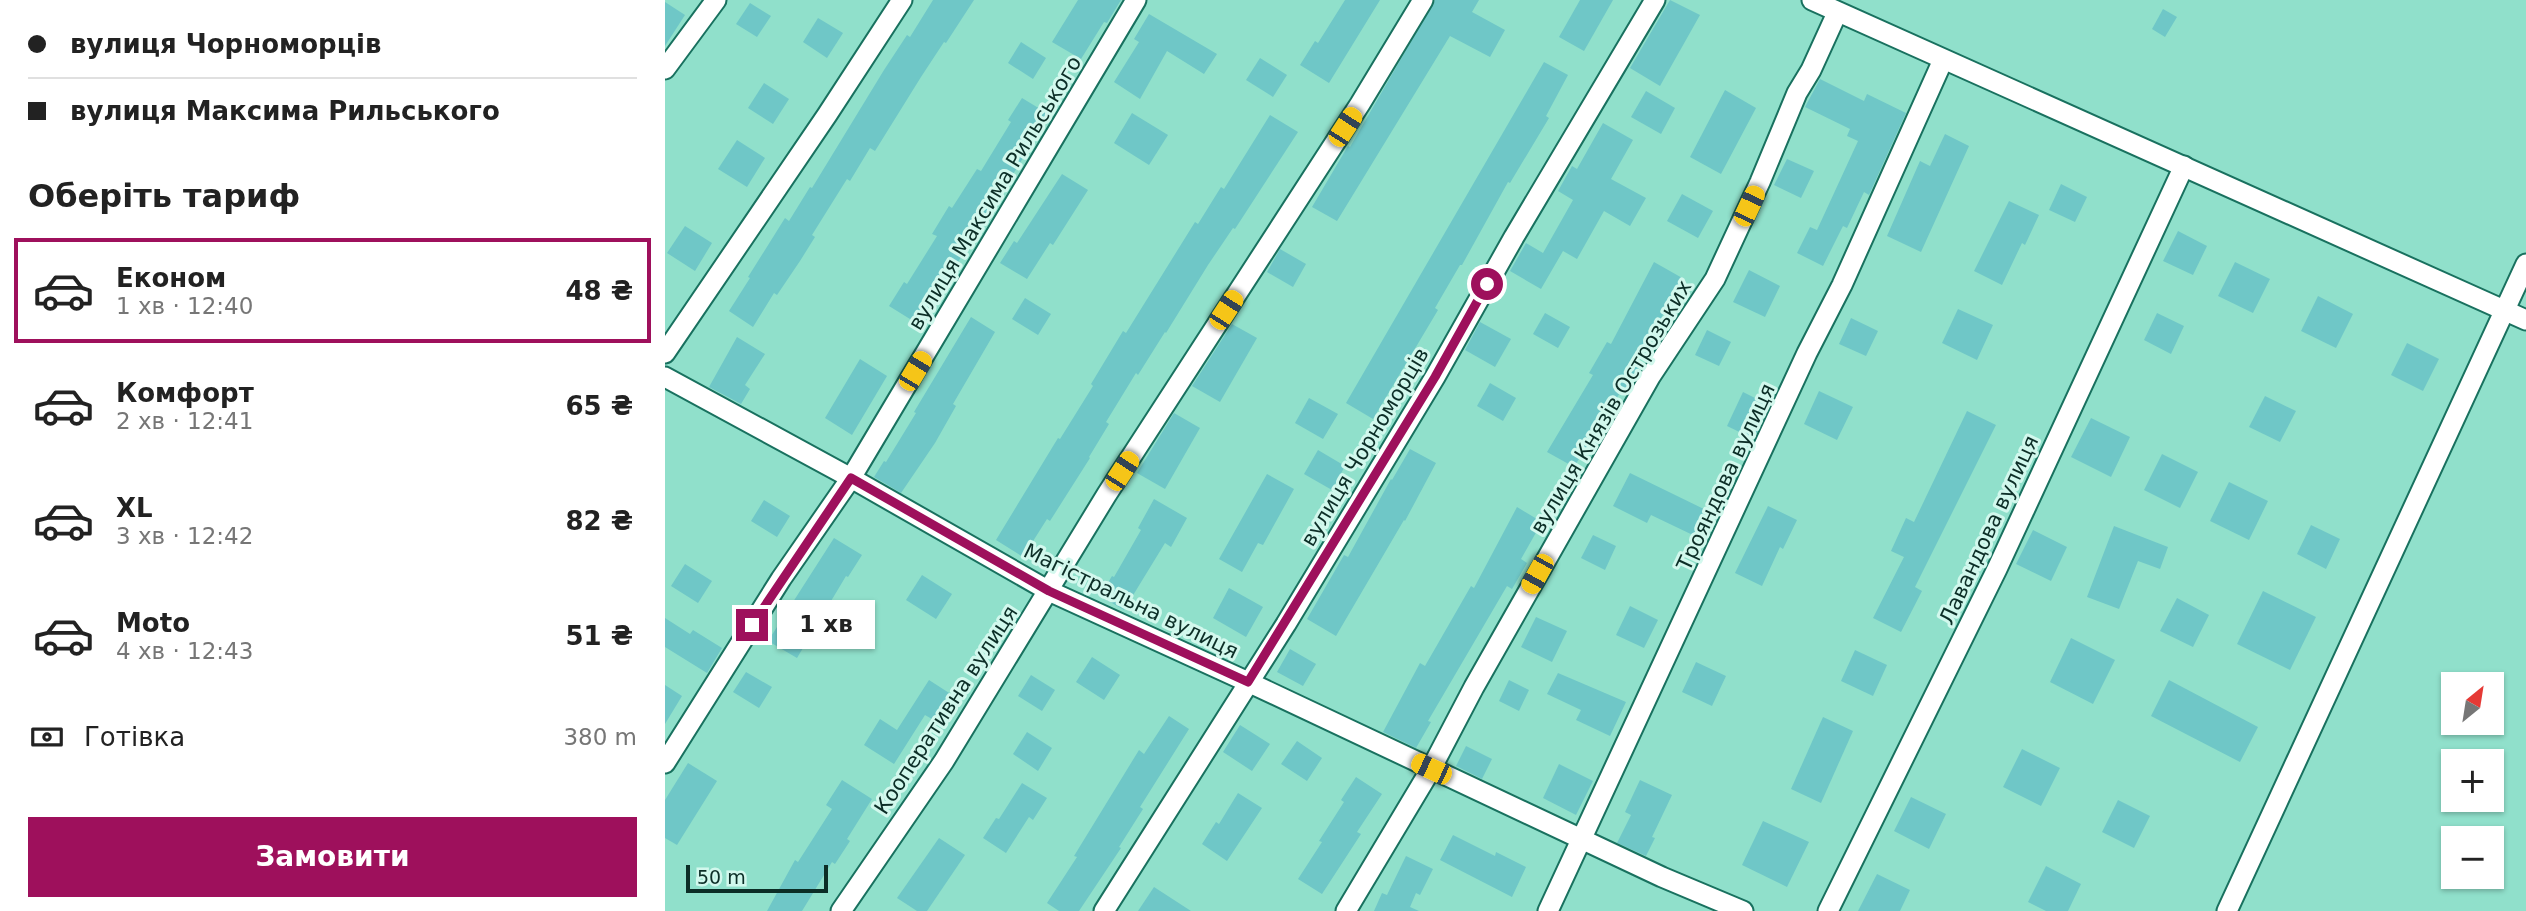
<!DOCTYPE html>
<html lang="uk">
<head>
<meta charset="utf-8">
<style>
  body { margin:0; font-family:"DejaVu Sans",sans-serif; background:#f6f6f6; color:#222; height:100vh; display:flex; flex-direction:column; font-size:26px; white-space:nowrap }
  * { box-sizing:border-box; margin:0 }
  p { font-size:23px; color:#767676 }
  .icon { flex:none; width:38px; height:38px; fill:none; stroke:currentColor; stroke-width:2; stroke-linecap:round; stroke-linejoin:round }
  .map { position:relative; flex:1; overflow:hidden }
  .side { display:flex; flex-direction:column; background:#fff; width:665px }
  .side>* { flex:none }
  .top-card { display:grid; align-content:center; height:154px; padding:0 28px; background:#fff }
  .needle { width:46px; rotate:30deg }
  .controls { position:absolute; left:1776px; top:672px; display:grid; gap:14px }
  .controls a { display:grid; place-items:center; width:63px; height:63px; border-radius:0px; background:#fff; box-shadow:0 2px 5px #0004; font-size:35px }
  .scale { position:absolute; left:21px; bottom:18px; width:142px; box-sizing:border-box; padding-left:7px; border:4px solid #0c2e27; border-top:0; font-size:19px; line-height:24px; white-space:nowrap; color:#0c2e27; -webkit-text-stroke:5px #d2f8ed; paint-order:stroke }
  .end { position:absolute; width:32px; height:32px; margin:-16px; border:9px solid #9e105c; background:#fff; box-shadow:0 0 0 4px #fff }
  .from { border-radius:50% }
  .bubble { position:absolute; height:49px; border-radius:0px; background:#fff; box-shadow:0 2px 5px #0004; font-size:23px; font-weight:700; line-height:49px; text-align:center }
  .car { position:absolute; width:21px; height:42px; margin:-21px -10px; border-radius:9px; box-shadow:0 0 5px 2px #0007; background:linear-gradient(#f5c518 24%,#345 0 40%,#f5c518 0 76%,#345 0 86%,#f5c518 0) }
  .top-card b { display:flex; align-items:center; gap:24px; height:66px; font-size:26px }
  .top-card b+b { border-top:2px solid #e0e0e0 }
  .top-card i { width:18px; height:18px; background:#222 }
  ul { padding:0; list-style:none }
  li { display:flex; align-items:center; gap:21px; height:105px; margin:0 14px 10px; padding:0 14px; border:4px solid transparent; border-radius:0px }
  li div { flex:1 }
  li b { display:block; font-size:26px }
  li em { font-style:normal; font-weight:700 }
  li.selected { border-color:#9e105c }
  li>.icon { width:63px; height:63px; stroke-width:1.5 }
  h2 { padding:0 28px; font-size:32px; line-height:84px }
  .pay { display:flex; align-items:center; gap:18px; height:77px; padding:0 28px; font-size:26px }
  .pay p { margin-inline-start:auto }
  .primary-button { display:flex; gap:14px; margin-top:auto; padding:14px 28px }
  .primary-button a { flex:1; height:80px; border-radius:0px; background:#9e105c; color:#fff; font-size:28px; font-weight:700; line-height:80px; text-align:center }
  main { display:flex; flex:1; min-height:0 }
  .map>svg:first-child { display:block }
  .building { fill:#6fc7c7 }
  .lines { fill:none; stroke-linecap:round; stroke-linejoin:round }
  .minor-casing { stroke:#19715f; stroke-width:23 }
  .minor { stroke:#fff; stroke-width:19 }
  .route { stroke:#9e105c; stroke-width:9 }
  .labels { text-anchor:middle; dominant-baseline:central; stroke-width:6; stroke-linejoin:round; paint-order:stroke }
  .street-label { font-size:21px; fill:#0c2e27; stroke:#d2f8ed }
</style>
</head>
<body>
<main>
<section class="side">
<div class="top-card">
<b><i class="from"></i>вулиця Чорноморців</b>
<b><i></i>вулиця Максима Рильського</b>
</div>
<h2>Оберіть тариф</h2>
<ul>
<li class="selected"><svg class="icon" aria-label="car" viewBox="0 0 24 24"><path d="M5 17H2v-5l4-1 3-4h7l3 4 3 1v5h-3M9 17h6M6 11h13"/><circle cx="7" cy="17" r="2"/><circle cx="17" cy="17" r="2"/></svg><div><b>Економ</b><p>1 хв · 12:40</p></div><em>48 ₴</em></li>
<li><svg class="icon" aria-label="car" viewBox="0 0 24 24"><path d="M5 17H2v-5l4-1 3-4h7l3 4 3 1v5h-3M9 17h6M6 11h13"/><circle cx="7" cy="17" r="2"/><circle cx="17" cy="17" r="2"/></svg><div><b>Комфорт</b><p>2 хв · 12:41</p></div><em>65 ₴</em></li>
<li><svg class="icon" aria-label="car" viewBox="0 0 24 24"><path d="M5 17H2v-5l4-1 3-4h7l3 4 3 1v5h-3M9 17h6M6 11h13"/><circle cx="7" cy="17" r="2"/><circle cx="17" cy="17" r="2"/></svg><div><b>XL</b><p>3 хв · 12:42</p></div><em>82 ₴</em></li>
<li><svg class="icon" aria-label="car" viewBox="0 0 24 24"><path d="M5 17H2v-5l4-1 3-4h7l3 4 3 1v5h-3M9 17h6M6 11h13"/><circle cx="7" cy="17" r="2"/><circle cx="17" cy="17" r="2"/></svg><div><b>Moto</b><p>4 хв · 12:43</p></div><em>51 ₴</em></li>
</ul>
<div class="pay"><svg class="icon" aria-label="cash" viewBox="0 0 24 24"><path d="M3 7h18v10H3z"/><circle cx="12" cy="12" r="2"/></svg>Готівка<p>380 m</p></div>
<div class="primary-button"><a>Замовити</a></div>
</section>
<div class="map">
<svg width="1861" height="911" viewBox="0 0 1861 911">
  <rect width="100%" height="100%" fill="#90e0cb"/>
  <g class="building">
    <path d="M268 0H309L281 43 279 42 256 77 210 151 205 148 185 181 182 179 147 235 150 237 135 261 112 295 109 293 88 327 64 311 85 278 83 277 120 218 124 221 145 187 147 188 219 70 242 35 245 37Z"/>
    <path d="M413 0H456L442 23 439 22 416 59 387 42Z"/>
    <path d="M680 0H715L664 83 635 65 650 41 653 43Z"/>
    <path d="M770 0H814L807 12 840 30 825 57 785 36 672 221 647 207 683 146 685 147Z"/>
    <path d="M915 0H948L919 51 894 37Z"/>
    <path d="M1005 0 1035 15 995 86 965 68Z"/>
    <path d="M0 2 20 15 0 46Z"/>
    <path d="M85 3 106 16 92 37 71 24Z"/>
    <path d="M1498 9 1512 17 1500 37 1487 29Z"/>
    <path d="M484 14 552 54 539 74 502 51 475 99 449 82 474 42 469 39Z"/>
    <path d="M153 18 178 33 162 58 138 42Z"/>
    <path d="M356 42 381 58 368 79 343 63Z"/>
    <path d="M595 58 622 75 608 97 581 80Z"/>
    <path d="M879 62 903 75 881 116 884 118 845 183 843 182 797 265H795L770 308 773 310 708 419 681 403Z"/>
    <path d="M1155 79 1199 101 1202 94 1241 113 1204 195 1199 192 1182 228 1178 226 1158 266 1132 253 1145 227 1152 230 1193 141 1182 136 1185 129 1140 107Z"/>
    <path d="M99 83 124 99 108 124 83 108Z"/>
    <path d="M1060 90 1091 108 1056 174 1025 157Z"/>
    <path d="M981 91 1010 108 996 134 966 117Z"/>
    <path d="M357 98 385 115 293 262 295 264 280 288 277 286 253 324 224 306 239 282 242 284 272 236 267 234 284 206 287 208 312 169 316 171 346 122 343 120Z"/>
    <path d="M467 113 503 135 484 165 449 143Z"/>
    <path d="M605 115 633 132 570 229 568 228 543 265 501 333 500 332 473 375 471 373 441 422 444 424 424 457 425 458 385 521 382 519 358 557 331 540 393 438 395 439 428 386 426 384 458 331 461 333 530 222 533 224 556 187 559 189Z"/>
    <path d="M938 123 968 140 946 179 981 198 965 226 939 211 912 259 898 251 876 289 845 271 861 243 878 253 908 200 893 191 907 166 912 169Z"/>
    <path d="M1280 134 1304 146 1256 252 1222 236 1255 161 1265 166Z"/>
    <path d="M72 140 100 158 82 187 53 169Z"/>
    <path d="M1122 159 1149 171 1136 198 1109 185Z"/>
    <path d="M397 174 423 190 388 245 385 243 362 279 335 263 349 241 352 243Z"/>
    <path d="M1396 184 1422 197 1410 222 1384 210Z"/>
    <path d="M1017 194 1048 211 1033 238 1002 221Z"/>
    <path d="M1344 201 1374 215 1360 245 1357 243 1337 285 1309 271Z"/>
    <path d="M20 226 47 243 30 271 2 253Z"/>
    <path d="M1513 231 1542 246 1528 275 1498 261Z"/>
    <path d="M615 249 641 264 628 287 602 272Z"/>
    <path d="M989 262 1019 279 972 359 977 362 959 393 956 391 909 467 882 452 928 375 924 373 942 342 946 344Z"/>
    <path d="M1570 262 1605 279 1588 313 1553 296Z"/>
    <path d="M1084 270 1115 286 1100 317 1068 302Z"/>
    <path d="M1653 296 1688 314 1671 348 1636 331Z"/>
    <path d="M360 298 386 314 373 335 347 319Z"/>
    <path d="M1293 309 1328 325 1312 360 1277 343Z"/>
    <path d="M880 313 905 327 893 348 868 334Z"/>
    <path d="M1492 313 1519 326 1506 354 1479 340Z"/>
    <path d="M306 317 330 332 288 404 291 406 270 443 236 493 209 477 219 461 221 462 251 413 249 412Z"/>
    <path d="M1186 318 1213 331 1201 356 1174 344Z"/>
    <path d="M815 322 846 339 830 367 800 350Z"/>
    <path d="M567 324 592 338 555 402 527 386Z"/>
    <path d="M1042 330 1066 342 1054 366 1030 355Z"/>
    <path d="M72 337 100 354 80 385 85 389 76 404 44 387Z"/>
    <path d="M1742 343 1774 359 1758 391 1726 375Z"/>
    <path d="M195 359 222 376 187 435 160 418Z"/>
    <path d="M825 383 851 398 838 421 812 406Z"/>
    <path d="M1154 391 1188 407 1172 440 1139 424Z"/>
    <path d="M1078 392 1104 405 1089 439 1062 426Z"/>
    <path d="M1600 396 1631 411 1615 442 1584 427Z"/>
    <path d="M644 398 673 414 658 439 630 423Z"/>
    <path d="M1302 411 1331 425 1250 587 1257 591 1236 632 1208 618 1239 557 1226 551 1241 518 1249 522Z"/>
    <path d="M509 413 535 428 500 489 472 473Z"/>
    <path d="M1426 418 1465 437 1446 477 1406 457Z"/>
    <path d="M745 449 771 463 740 521 739 520 671 636 642 619 679 555 683 557 726 479 727 480Z"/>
    <path d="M653 450 680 466 667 490 639 474Z"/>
    <path d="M1497 454 1533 472 1515 508 1479 490Z"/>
    <path d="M965 473 1045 512 1032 537 986 515 982 523 948 506Z"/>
    <path d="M602 474 629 489 598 545 593 543 577 572 554 559Z"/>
    <path d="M1564 482 1603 501 1584 540 1545 521Z"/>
    <path d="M489 499 522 518 506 547 500 543 459 610 435 596 447 576 449 577 476 530 473 528Z"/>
    <path d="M99 500 125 516 112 537 86 521Z"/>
    <path d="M1103 506 1132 520 1118 549 1115 547 1097 586 1070 573Z"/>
    <path d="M852 507 877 522 856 559 862 563 847 589 842 586 763 721 766 722 751 748 718 732 755 663 760 666 806 586 809 588Z"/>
    <path d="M1646 525 1675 539 1661 569 1632 554Z"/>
    <path d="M1449 526 1503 547 1495 569 1473 561 1454 609 1422 597Z"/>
    <path d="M1368 530 1402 547 1386 581 1351 564Z"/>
    <path d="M928 535 951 546 940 570 916 558Z"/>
    <path d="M169 538 197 555 183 577 181 576 132 658 103 641Z"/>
    <path d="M20 564 47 581 33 603 6 586Z"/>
    <path d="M257 575 287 594 271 619 241 600Z"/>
    <path d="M564 588 598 607 581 637 548 618Z"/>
    <path d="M1598 591 1651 617 1625 670 1572 644Z"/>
    <path d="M1512 598 1544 615 1528 647 1495 631Z"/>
    <path d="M965 606 993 620 979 648 951 635Z"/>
    <path d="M871 617 902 631 887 662 856 647Z"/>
    <path d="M0 618 25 634 28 630 57 648 42 673 0 647Z"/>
    <path d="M1406 638 1450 660 1428 704 1385 682Z"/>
    <path d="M625 649 651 664 638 686 612 672Z"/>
    <path d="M1190 650 1222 665 1208 696 1176 681Z"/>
    <path d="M427 657 455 675 439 700 411 682Z"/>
    <path d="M1031 662 1061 676 1047 706 1017 692Z"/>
    <path d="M81 672 107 687 94 708 68 692Z"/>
    <path d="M893 673 961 702 945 736 911 720 916 710 882 694Z"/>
    <path d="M366 675 390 690 377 711 353 696Z"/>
    <path d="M264 680 295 700 279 726 260 715 229 764 199 745 215 719 232 730Z"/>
    <path d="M844 680 864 690 854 711 834 701Z"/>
    <path d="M1504 680 1593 727 1575 762 1486 716Z"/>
    <path d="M0 685 17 696 0 724Z"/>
    <path d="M504 716 524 729 475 807 478 809 454 847 456 848 414 911H394L382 903 412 857 409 856 474 750 479 754Z"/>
    <path d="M1158 717 1188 731 1156 803 1126 789Z"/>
    <path d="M575 725 605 744 587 771 558 752Z"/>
    <path d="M362 732 387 748 373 771 348 754Z"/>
    <path d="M632 741 657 758 642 781 616 764Z"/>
    <path d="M801 746 827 759 817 779 791 766Z"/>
    <path d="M1357 749 1395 768 1376 806 1338 787Z"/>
    <path d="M23 763 52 781 12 845 0 838V800Z"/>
    <path d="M894 764 928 781 911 815 878 798Z"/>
    <path d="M691 777 717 794 692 832 696 834 657 894 633 879 657 842 654 841 679 802 676 800Z"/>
    <path d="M177 780 207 799 182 839 185 841 170 864 167 862 137 911H102L130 860 133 862 167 809 161 805Z"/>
    <path d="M975 780 1007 795 987 837 990 838 981 856 952 843 966 815 960 812Z"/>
    <path d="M357 783 382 798 368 820 364 817 341 853 318 838 331 818 334 819Z"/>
    <path d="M573 793 597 808 562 861 537 844 551 822 554 824Z"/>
    <path d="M1246 797 1281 814 1264 849 1229 831Z"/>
    <path d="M1453 800 1485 816 1469 848 1437 832Z"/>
    <path d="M1098 821 1144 842 1122 887 1077 865Z"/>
    <path d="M788 835 830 856 831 852 861 867 847 897 775 860Z"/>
    <path d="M274 838 300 855 262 911H252L232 898Z"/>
    <path d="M741 856 768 869 755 895 751 893 745 907 754 911H709L717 893 722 895Z"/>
    <path d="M1381 866 1416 884 1403 911H1381L1363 902Z"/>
    <path d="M1212 874 1245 890 1235 911H1193Z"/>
    <path d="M489 887 526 911H473Z"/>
  </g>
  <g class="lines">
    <defs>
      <g id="minor">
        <path d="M1147 0 1861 320"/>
        <path d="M0 69 51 0"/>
        <path d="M0 353 162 115 237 0"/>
        <path d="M0 377 186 478 384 591 583 682 997 877 1078 911"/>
        <path d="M0 763 116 579 186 478 471 0"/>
        <path d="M176 911 279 761 442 494 695 104 758 0"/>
        <path d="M439 911 621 624 770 377 849 237 990 0"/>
        <path d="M681 911 766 769 809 687 985 377 1050 279 1095 182 1132 93 1146 70 1172 13"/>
        <path d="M883 911 1142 353 1177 285 1278 60"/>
        <path d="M1163 911 1332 569 1519 166"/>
        <path d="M1562 911 1861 264"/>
      </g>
    </defs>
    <use href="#minor" class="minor-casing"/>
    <use href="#minor" class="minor"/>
  </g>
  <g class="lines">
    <path class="route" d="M87 625 186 478 384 591 583 682 770 377 822 284"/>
  </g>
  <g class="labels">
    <g class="street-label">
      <text transform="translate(330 193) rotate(-59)">вулиця Максима Рильського</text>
      <text transform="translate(946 407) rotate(-59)">вулиця Князів Острозьких</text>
      <text transform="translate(700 447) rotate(-59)">вулиця Чорноморців</text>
      <text transform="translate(1061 477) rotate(-65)">Трояндова вулиця</text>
      <text transform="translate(1324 530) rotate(-65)">Лавандова вулиця</text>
      <text transform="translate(466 601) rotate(26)">Магістральна вулиця</text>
      <text transform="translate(281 710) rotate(-57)">Кооперативна вулиця</text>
    </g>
  </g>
</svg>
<div class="controls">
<a><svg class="needle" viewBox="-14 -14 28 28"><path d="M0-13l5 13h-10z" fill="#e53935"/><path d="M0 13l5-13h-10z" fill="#767676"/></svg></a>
<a>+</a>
<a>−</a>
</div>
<div class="scale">50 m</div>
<i class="end from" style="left:822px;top:284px"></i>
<i class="end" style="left:87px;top:625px"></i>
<div class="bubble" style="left:112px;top:600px;width:98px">1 хв</div>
<i class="car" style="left:680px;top:127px;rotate:33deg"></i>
<i class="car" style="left:1084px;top:206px;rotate:25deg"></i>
<i class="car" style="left:561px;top:310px;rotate:33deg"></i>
<i class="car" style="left:250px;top:371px;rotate:31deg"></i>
<i class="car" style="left:457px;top:471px;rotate:33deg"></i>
<i class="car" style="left:872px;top:574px;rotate:209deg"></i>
<i class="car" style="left:766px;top:769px;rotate:295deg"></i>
</div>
</main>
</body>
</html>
